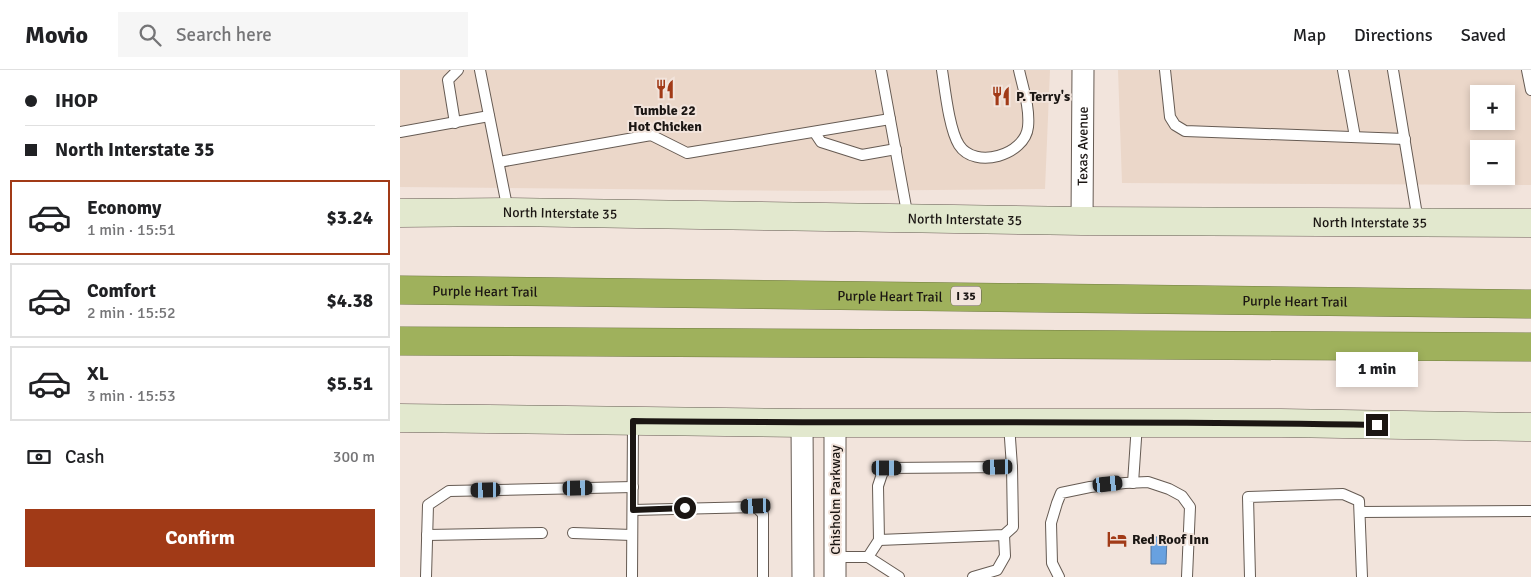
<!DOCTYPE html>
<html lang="en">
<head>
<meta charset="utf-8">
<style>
  body { margin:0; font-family:Signika,sans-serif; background:#f6f6f6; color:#202124; height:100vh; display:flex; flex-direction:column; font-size:19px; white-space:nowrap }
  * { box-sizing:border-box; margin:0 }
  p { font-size:16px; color:#757577 }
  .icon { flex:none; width:28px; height:28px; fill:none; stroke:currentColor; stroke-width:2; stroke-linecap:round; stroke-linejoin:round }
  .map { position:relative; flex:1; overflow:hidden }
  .drawer { display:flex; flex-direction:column; background:#fff; width:400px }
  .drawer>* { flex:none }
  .guide { display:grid; align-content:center; height:110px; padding:0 25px; background:#fff }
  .tools { position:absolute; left:1070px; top:15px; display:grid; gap:10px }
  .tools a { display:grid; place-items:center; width:45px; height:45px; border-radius:0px; background:#fff; box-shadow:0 2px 8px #0003; font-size:25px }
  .end { position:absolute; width:22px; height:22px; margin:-11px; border:6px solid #1b1613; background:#fff; box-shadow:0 0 0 2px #fff }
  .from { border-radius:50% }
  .bubble { position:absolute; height:35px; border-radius:0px; background:#fff; box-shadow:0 2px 8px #0003; font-size:16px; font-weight:800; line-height:35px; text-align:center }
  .car { position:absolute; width:15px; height:30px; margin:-15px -8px; border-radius:6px; box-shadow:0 0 4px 1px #0007; background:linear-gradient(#222 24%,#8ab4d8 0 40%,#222 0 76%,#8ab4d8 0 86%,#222 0) }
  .guide b { display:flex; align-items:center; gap:18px; height:48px; font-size:19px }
  .guide b+b { border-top:1px solid #e0e0e0 }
  .guide i { width:12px; height:12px; background:#202124 }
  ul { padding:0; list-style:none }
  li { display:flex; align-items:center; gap:15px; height:75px; margin:0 10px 8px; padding:0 15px; border:2px solid #e0e0e0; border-radius:0px }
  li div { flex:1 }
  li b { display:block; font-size:19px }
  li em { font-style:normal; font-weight:800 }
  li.current { border-color:#a13a17 }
  li>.icon { width:45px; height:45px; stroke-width:1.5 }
  .pay { display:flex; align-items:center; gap:12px; height:55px; padding:0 25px; font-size:19px }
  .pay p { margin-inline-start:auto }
  .action { display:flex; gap:10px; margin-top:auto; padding:10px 25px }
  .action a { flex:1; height:58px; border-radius:0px; background:#a13a17; color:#fff; font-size:20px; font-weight:800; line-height:58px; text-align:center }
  header { display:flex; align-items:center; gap:30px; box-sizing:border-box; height:70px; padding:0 25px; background:#fff; border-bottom:1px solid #e0e0e0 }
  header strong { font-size:24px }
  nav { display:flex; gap:28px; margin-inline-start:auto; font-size:18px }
  .search { width:350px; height:45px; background:#f6f6f6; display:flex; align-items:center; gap:12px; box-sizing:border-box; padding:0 18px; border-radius:0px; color:#757577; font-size:19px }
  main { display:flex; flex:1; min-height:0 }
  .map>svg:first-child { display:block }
  .built { fill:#ebd7c9; fill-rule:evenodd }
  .water { fill:#68a1e0; stroke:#5177a2 }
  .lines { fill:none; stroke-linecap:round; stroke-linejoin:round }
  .lane-casing { stroke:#665b53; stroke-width:12 }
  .street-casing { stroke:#665b53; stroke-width:23 }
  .secondary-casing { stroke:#665b53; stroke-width:29 }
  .highway-casing { stroke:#717b42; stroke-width:29 }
  .lane { stroke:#fff; stroke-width:10 }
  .street { stroke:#fff; stroke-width:21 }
  .secondary { stroke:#e2e8ce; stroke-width:28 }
  .highway { stroke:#9fb15c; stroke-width:28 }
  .route { stroke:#1b1613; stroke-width:6 }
  .labels { text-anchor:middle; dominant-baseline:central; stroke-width:4; stroke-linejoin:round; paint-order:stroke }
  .shield { fill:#f2e4dc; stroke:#5c544f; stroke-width:1 }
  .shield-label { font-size:12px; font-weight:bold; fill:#1b1613 }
  .poi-label { font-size:14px; font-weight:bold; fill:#1b1613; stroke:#f2e4dc; text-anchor:start }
  .street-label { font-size:14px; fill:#1b1613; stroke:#f2e4dc }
</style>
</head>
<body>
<header>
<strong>Movio</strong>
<div class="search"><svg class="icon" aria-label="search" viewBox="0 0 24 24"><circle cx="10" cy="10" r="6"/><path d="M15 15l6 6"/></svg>Search here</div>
<nav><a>Map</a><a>Directions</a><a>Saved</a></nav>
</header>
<main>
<section class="drawer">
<div class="guide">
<b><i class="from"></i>IHOP</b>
<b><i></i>North Interstate 35</b>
</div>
<ul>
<li class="current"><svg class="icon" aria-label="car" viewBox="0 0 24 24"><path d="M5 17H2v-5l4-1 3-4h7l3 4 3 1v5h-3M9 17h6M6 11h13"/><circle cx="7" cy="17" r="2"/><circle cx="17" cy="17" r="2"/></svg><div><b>Economy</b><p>1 min · 15:51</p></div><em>$3.24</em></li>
<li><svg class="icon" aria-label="car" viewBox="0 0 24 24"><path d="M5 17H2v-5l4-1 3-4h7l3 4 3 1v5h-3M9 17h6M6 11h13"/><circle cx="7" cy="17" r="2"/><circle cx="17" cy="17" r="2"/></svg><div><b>Comfort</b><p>2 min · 15:52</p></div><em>$4.38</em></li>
<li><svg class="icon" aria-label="car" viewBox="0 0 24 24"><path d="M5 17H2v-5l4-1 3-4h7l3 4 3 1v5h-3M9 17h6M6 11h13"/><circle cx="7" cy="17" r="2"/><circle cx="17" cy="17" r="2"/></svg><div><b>XL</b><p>3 min · 15:53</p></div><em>$5.51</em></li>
</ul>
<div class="pay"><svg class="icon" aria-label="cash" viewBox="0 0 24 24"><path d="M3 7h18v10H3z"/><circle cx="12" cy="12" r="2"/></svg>Cash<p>300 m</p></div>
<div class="action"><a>Confirm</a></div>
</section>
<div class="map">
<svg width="1131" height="507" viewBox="0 0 1131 507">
  <rect width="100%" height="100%" fill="#f2e4dc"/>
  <g class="built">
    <path d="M0 0H650L645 119 422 121 0 117Z"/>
    <path d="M718 0H1131V115L722 113ZM1079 24H1106V51H1079ZM1079 79H1106V106H1079Z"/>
  </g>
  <path class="water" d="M751 467H767L766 494H751Z"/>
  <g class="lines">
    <defs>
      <g id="lane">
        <path d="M80 0 108 141"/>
        <path d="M481 0 508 148"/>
        <path d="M542 0C545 19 549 59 559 75 575 100 625 85 628 57 630 38 623 18 619 0"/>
        <path d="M765 0 770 47 775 55 785 61 1005 69"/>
        <path d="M943 0 955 67"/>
        <path d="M993 0 1018 151"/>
        <path d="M1127 0 1131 20"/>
        <path d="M55 53 48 10 58 0"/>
        <path d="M0 62 89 46"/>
        <path d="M415 63 421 72 462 85 496 79"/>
        <path d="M99 92 251 65 287 83 490 49"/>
        <path d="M733 413 737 354"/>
        <path d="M233 440 356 437 363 444V507"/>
        <path d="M960 442 1131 441"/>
        <path d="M173 463 232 465"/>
        <path d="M27 465 142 463"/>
        <path d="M479 470 604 465 613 457 612 397"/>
        <path d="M435 487H468L479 470 478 416 482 404 487 398 612 397 609 354"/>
        <path d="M468 487 499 507"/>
        <path d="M26 507 28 435 49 421 233 417"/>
        <path d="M232 507 233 352"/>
        <path d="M573 507 597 500 605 486 604 465"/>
        <path d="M659 507 652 493 651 453 657 433 661 423 690 417 725 413 748 412 769 419 782 426 790 437 787 507"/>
        <path d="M850 507 848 427 943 424 959 431 962 507"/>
      </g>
      <g id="street">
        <path id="s1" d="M682 151 683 0"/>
        <path d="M402 353 403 507"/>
        <path d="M435 507V353"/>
      </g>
      <g id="secondary">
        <path id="s2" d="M0 143 109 142 682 151 1131 153"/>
        <path d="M0 348 402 353H881L1131 357"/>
      </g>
      <g id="highway">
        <path id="s3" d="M0 220 1131 234"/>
        <path d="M0 271 1131 277"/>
      </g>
    </defs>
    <use href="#lane" class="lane-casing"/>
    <use href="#street" class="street-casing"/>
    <use href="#secondary" class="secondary-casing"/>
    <use href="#highway" class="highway-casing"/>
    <use href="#lane" class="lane"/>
    <use href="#street" class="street"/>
    <use href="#secondary" class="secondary"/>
    <use href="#highway" class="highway"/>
  </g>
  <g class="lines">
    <path class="route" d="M285 438 233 440V351C481 354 729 350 977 355"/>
  </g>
  <defs>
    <symbol id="restaurant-bare" viewBox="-9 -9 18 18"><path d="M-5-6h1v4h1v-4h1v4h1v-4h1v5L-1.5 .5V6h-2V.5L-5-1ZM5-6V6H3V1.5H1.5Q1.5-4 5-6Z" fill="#a13a17" stroke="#f2e4dc" stroke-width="2.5" paint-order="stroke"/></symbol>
    <symbol id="hotel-bare" viewBox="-9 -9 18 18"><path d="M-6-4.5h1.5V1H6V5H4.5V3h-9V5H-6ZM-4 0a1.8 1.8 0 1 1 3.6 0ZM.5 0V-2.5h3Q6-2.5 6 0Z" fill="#a13a17" stroke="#f2e4dc" stroke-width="2.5" paint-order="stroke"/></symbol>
  </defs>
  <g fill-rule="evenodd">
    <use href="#restaurant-bare" x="251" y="5" width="28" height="28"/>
    <use href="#restaurant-bare" x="587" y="12" width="28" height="28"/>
    <use href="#hotel-bare" x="703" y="455" width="28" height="28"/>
  </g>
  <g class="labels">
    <rect class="shield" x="551" y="216.5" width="30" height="19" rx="4"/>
    <g class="shield-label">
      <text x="566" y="226">I 35</text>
    </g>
    <g class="poi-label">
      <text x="616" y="26">P. Terry's</text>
      <text x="265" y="40" text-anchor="middle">Tumble 22<tspan x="265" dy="16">Hot Chicken</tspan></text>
      <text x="732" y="469">Red Roof Inn</text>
    </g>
    <g class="street-label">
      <text stroke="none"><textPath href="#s1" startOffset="75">Texas Avenue</textPath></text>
      <text stroke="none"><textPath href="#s2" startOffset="160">North Interstate 35</textPath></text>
      <text stroke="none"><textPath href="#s2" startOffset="565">North Interstate 35</textPath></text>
      <text stroke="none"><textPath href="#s2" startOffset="970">North Interstate 35</textPath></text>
      <text stroke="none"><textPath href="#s3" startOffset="85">Purple Heart Trail</textPath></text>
      <text stroke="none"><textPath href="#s3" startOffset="490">Purple Heart Trail</textPath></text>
      <text stroke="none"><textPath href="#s3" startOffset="895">Purple Heart Trail</textPath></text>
      <text transform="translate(435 430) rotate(-90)">Chisholm Parkway</text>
    </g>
  </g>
</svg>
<div class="tools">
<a>+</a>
<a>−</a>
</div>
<i class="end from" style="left:285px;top:438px"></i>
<i class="end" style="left:977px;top:355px"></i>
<div class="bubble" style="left:936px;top:282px;width:82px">1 min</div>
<i class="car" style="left:598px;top:397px;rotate:269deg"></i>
<i class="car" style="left:487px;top:398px;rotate:90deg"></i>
<i class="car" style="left:708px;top:414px;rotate:84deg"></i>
<i class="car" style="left:178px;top:418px;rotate:89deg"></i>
<i class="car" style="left:86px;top:420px;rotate:269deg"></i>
<i class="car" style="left:356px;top:436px;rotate:268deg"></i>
</div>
</main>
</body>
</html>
